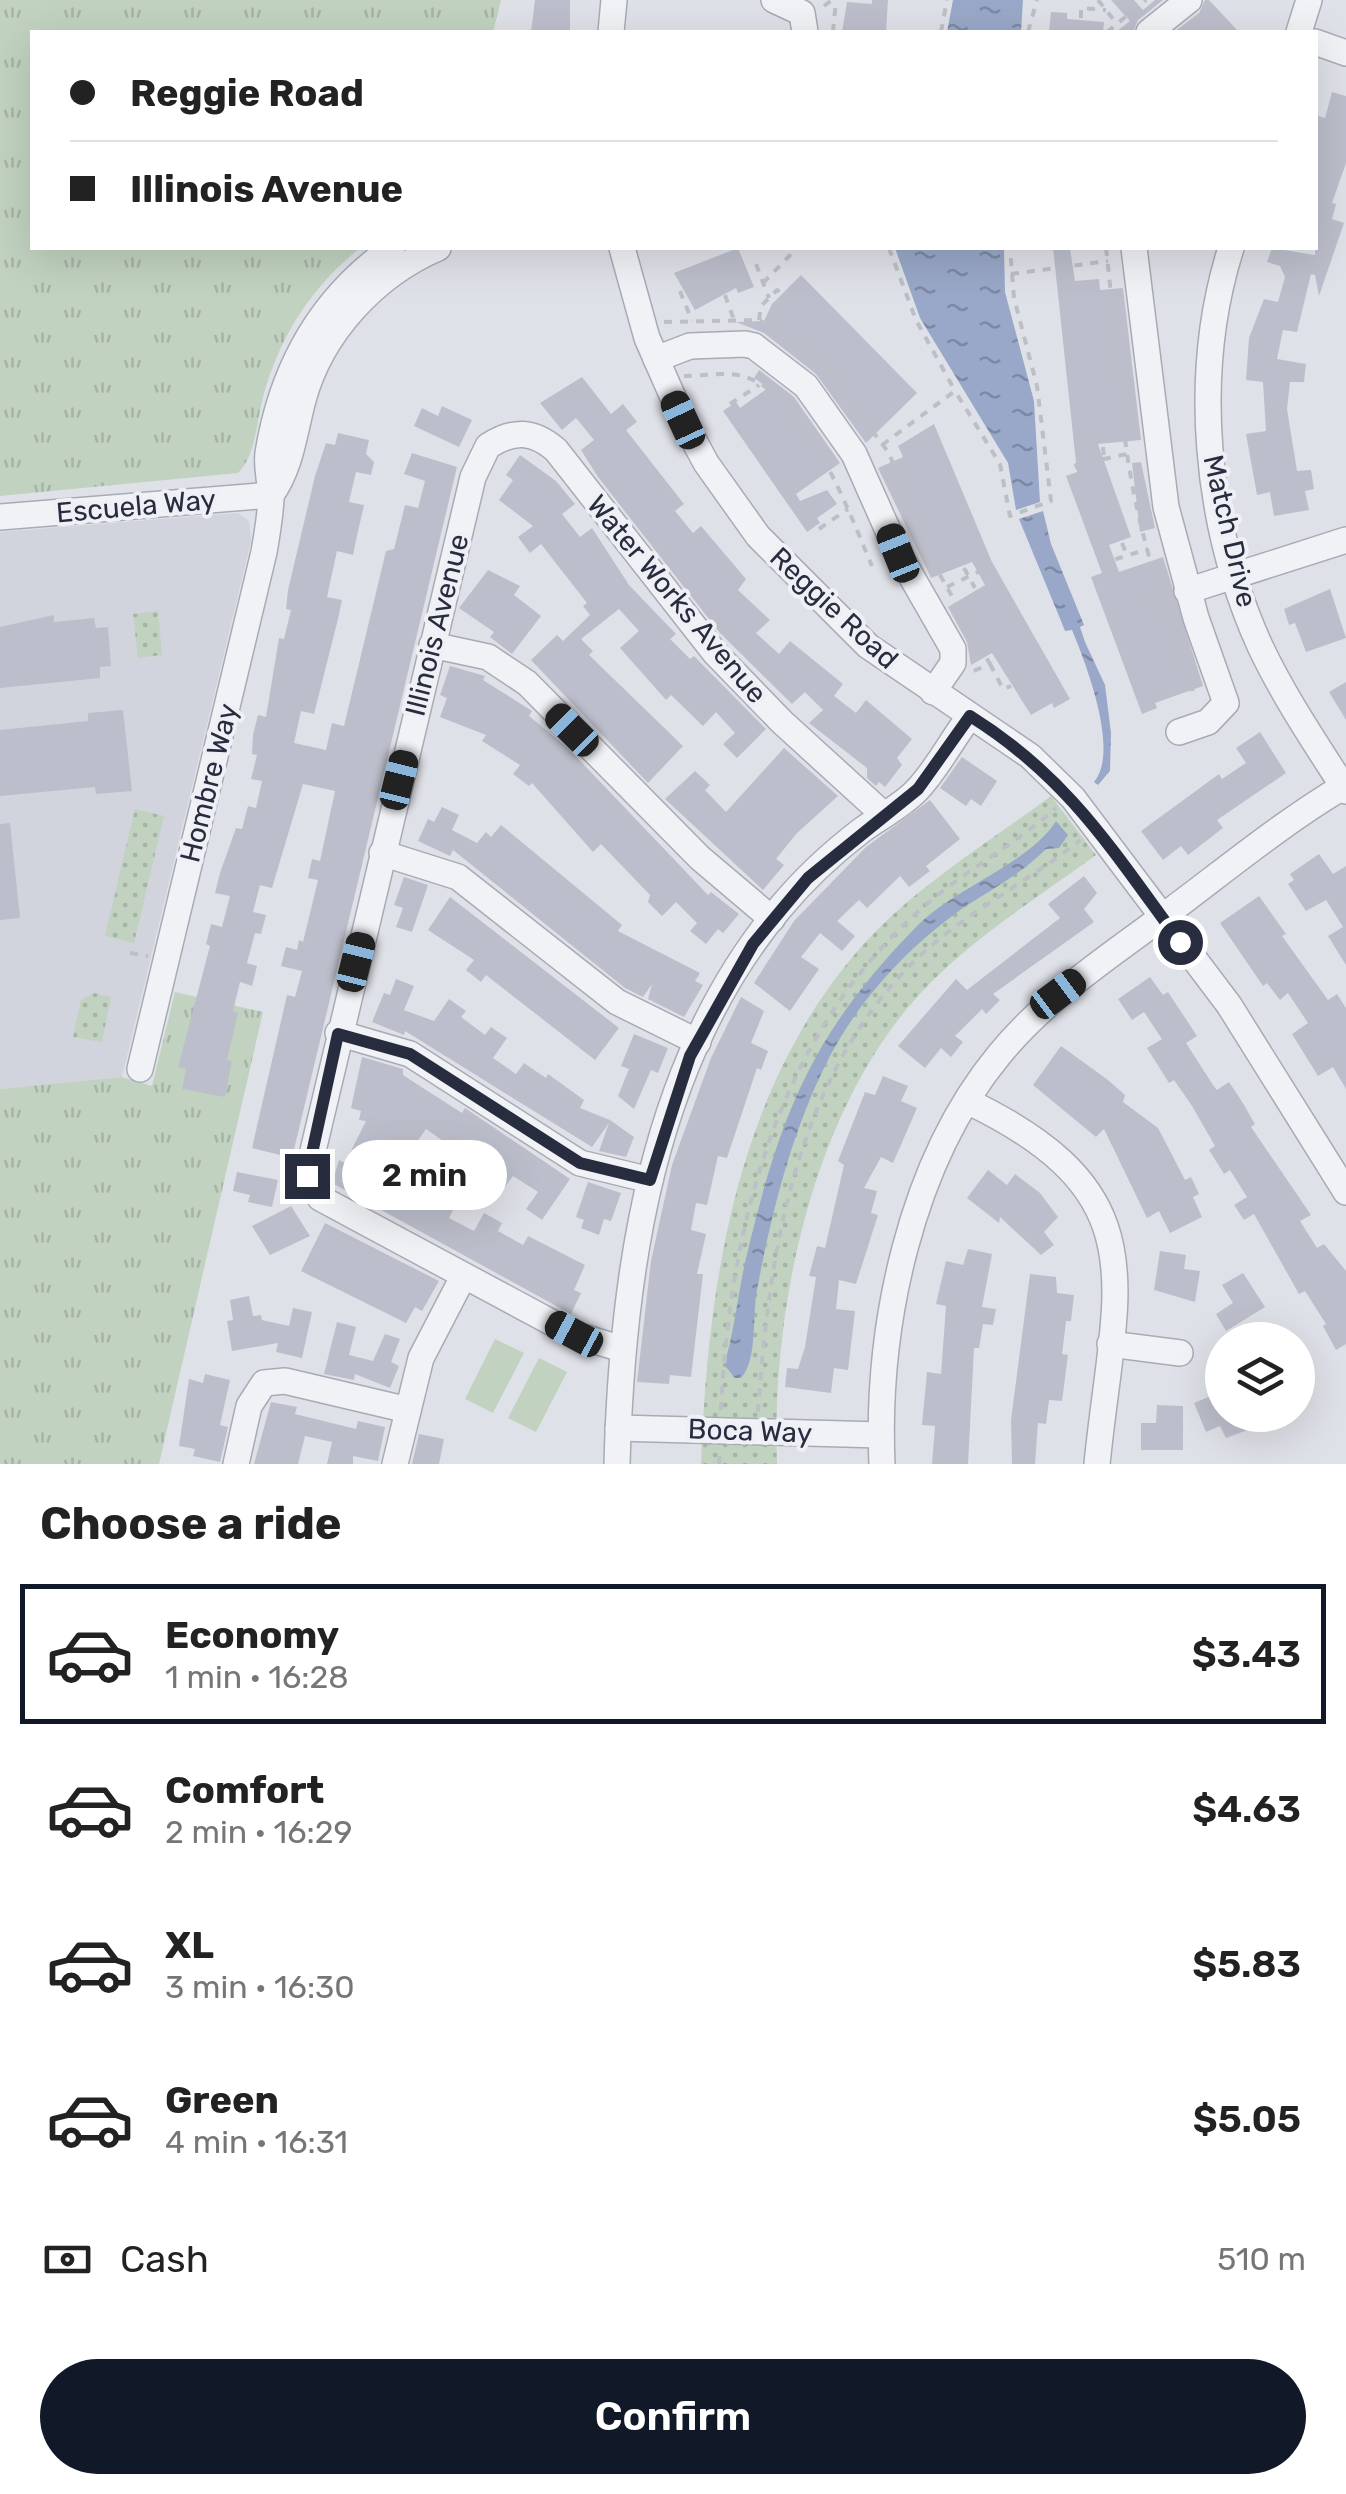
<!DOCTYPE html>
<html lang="en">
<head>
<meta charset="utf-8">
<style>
  body { margin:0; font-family:Rubik,sans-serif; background:#f2f2f2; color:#222; height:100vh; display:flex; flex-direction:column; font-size:38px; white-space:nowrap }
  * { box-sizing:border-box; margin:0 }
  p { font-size:32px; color:#767676 }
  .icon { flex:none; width:55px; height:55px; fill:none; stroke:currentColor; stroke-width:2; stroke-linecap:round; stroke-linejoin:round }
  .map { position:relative; height:1464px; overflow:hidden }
  .panel { display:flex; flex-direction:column; background:#fff; flex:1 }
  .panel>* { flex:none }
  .guide { position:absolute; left:30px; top:30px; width:1288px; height:220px; border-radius:0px; box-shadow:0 10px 40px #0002; display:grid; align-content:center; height:220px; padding:0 40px; background:#fff }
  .fabs { position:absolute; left:1205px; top:1322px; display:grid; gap:20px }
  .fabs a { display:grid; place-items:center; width:110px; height:110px; border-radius:50%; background:#fff; box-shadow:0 10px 40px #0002; font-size:50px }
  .end { position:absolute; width:45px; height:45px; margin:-22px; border:12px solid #282c3f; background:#fff; box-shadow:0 0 0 5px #fff }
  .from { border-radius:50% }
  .bubble { position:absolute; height:70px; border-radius:35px; background:#fff; box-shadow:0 10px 40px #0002; font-size:32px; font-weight:600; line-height:70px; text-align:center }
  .car { position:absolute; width:30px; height:60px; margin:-30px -15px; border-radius:12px; box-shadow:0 0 8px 2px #0007; background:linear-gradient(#222 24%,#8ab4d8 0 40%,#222 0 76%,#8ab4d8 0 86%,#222 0) }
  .guide b { display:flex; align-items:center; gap:35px; height:95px; font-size:38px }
  .guide b+b { border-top:2px solid #e0e0e0 }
  .guide i { width:25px; height:25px; background:#222 }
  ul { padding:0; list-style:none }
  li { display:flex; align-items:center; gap:30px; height:140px; margin:0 20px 15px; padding:0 20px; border:5px solid transparent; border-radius:0px }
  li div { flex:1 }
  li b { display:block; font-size:38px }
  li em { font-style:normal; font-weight:600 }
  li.on { border-color:#111827 }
  li>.icon { width:90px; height:90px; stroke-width:1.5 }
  h2 { padding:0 40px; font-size:45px; line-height:120px }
  .pay { display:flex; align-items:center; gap:25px; height:110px; padding:0 40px; font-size:38px }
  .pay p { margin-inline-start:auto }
  .cta { display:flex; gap:20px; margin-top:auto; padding:20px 40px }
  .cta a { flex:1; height:115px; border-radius:60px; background:#111827; color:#fff; font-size:40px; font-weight:600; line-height:115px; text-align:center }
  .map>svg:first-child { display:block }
  .built { fill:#d1d3dd }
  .grass { fill:url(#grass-tufts) }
  .park { fill:url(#park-dots) }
  .pitch { fill:#c1d2c0 }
  .water { fill:url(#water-ripples) }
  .building { fill:#bcbfcb; fill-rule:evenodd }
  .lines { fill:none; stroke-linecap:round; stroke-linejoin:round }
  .minor-casing { stroke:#a8abb5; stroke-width:28 }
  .path { stroke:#bdbfc6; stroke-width:4; stroke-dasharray:8 8; stroke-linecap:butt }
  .minor { stroke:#f1f2f6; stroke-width:25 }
  .route { stroke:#282c3f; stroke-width:12 }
  .labels { text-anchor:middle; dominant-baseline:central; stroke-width:8; stroke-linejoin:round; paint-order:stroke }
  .street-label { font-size:28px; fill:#282c3f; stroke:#eef0f6 }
</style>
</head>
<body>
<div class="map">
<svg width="1346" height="1464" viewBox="0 0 1346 1464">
  <defs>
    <pattern id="grass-tufts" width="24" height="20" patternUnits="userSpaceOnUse" patternTransform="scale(2.5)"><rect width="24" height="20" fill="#c1d2c0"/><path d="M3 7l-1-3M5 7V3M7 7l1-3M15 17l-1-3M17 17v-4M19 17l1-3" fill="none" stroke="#a6b4a6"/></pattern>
    <pattern id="park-dots" width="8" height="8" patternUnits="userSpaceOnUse" patternTransform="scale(2.5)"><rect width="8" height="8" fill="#c1d2c0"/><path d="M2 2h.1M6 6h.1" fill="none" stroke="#a6b4a6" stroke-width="1.8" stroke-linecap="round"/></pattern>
    <pattern id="water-ripples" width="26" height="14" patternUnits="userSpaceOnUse" patternTransform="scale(2.5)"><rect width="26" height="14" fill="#99a8c8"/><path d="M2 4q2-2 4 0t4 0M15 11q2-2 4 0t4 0" fill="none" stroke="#7d89a4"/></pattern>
  </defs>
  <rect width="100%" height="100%" fill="#dfe1e8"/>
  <path class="built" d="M238 513 249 521 251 541 122 1077 0 1089V532Z"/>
  <g class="grass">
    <path d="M0 0H501L493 32H32V248H360C310 288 278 339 262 401 256 425 256 455 238 473L0 496Z"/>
    <path d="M175 992 263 1012 159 1464H0V1089L122 1077 152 1086Z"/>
  </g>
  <g class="park">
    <path d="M158 611 162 655 138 658 133 614Z"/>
    <path d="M1051 796 1096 855C1036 899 969 940 918 996 812 1113 771 1310 777 1464H701C708 1275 739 1072 877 930 928 879 993 839 1051 796Z"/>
    <path d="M135 809 164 816 134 943 105 936Z"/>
    <path d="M94 993 111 997 102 1042 73 1037 81 1000Z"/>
  </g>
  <g class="pitch">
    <path d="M495 1339 524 1353 493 1413 465 1399Z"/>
    <path d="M539 1358 567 1372 536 1432 508 1418Z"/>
  </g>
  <g class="water">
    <path d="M953 0H1023L1021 32H947Z"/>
    <path d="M895 248H1004L1005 292 1034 401 1040 502 1016 510 1008 463 920 318Z"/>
    <path d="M1043 511 1051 544 1084 625 1080 627 1085 642 1105 685 1111 733 1110 771 1098 785 1094 782C1120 751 1086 664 1072 630L1065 631 1061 621 1019 519Z"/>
    <path d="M1056 821 1068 835 1059 848 1046 849C1022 873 994 888 966 906 911 944 860 998 829 1058 792 1130 772 1211 757 1290 752 1314 758 1360 741 1378H735L726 1367 727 1355C736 1321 739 1285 748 1250 782 1109 814 1031 918 925 955 888 1031 862 1056 821Z"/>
  </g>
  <g class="building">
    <path d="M535 0H570V31L531 32Z"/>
    <path d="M872 0H888L886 32H842L847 2 872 4Z"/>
    <path d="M1111 0H1134L1143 10 1155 0H1163L1138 20 1133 32H1116L1130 21Z"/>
    <path d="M1205 0H1209L1239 32H1174L1199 13Z"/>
    <path d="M1051 12 1067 13V19L1104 22 1103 32H1049Z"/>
    <path d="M1332 92 1346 96V163L1332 203 1336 204 1332 219 1344 223 1319 296 1315 275 1311 274 1297 332 1283 330 1277 359 1306 364 1304 382H1290L1287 409 1297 471 1311 470 1314 489 1305 491 1309 510 1274 516 1270 492 1257 495 1246 434 1266 431 1263 382 1246 380 1249 338 1264 299 1278 302 1285 277 1280 266 1267 262 1272 248 1315 255V115L1325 118Z"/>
    <path d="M738 248 754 287 738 293 736 288 695 310 674 273Z"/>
    <path d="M1053 248H1070L1075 281 1099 279 1100 290 1123 288 1141 440 1098 444 1131 537 1109 545 1119 572 1163 557 1203 686 1155 703 1157 708 1142 714 1091 577 1102 573 1066 476 1077 472Z"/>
    <path d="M801 275 917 393 866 443 816 374 764 333 736 322 764 321 772 304Z"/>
    <path d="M759 370 794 397 840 463 796 494 800 501 827 490 837 504 817 518 820 523 807 532 723 411 736 402 740 408 768 388 754 378Z"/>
    <path d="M582 377 611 414 623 404 637 422 626 430 684 504 675 511 693 533 701 526 746 579 738 590 770 620 756 633 779 654 790 641 843 684 834 696 856 713 866 700 912 739 897 758 902 765 885 787 879 782 876 786 867 778V768L809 723 823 710 805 692 792 704 720 633 598 477 581 450 594 440 576 418 562 430 540 403Z"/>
    <path d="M442 406 472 420 459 447 414 426 422 408 438 416Z"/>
    <path d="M934 424 992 562 1070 699 1054 708 1052 703 1031 715 992 653 971 665 967 642 948 607 985 585 972 562 931 578 878 468 903 457 898 446Z"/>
    <path d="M338 433 369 440 366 454 374 462 371 475 356 472 349 502 364 505 357 536 353 555 337 551 327 597 342 600 338 619 314 714 301 711 294 743 326 750 332 723 344 726 386 551 394 549 405 505 418 508 425 481 404 474 412 453 457 467 292 1158 252 1148 287 995 295 997 302 971 281 966 286 947 297 950 299 940 303 942 318 880 308 878 312 859 320 861 335 791 303 784 272 888 260 885 253 912 266 915 261 934 255 933 247 963 257 966 252 986 240 982 233 1011 238 1013 227 1060 232 1061 225 1097 182 1089 186 1069 178 1067 210 946 206 944 211 924 222 927 230 896 215 893 220 873 236 828 242 829 248 806 256 808 262 781 251 779 257 755 252 754 253 735 258 715 266 717 279 638 284 639 291 610 286 609 288 590 315 476 326 443 335 445Z"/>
    <path d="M520 455 556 481 575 504 562 514 580 537 592 528 629 585 676 634 670 639 690 659 694 656 766 729 737 758 723 744 735 733 716 712 703 726 671 695 666 700 620 648 639 631 619 609 581 639 593 651 589 655 683 746 648 783 531 660 557 635 563 641 590 615 583 606 587 603 541 544 530 553 518 537 533 526 499 500 513 480 506 475Z"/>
    <path d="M1141 462 1155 528 1140 532 1132 463Z"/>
    <path d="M488 570 520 586 514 595 541 616 512 654 490 637 494 632 459 608Z"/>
    <path d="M1330 589 1346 638 1306 652 1295 623 1289 625 1284 609Z"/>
    <path d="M54 615V622L94 618 96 628 108 627 111 666 100 667V678L0 688V627Z"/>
    <path d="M450 666 485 676 483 680 532 711 529 716 568 748 708 895 711 892 739 914 723 933 718 929 706 944 690 931 697 923 676 902 662 916 648 902 650 895 601 844 593 852 532 783 529 786 513 774 520 765 482 741 486 735 440 717 447 698 440 695Z"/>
    <path d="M1346 682V720L1329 692Z"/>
    <path d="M123 710 132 791 96 794 95 787 0 796V730L88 721V713Z"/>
    <path d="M1260 732 1286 773 1217 820 1223 828 1188 855 1181 846 1163 860 1141 831 1219 774 1222 779 1246 763 1236 748Z"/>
    <path d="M784 748 838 796 797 833 776 859 784 865 763 890 665 799 695 771 710 785 705 790 726 812Z"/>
    <path d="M962 757 997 781 981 806 971 799 966 806 940 788Z"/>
    <path d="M930 800 960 839 926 866 930 871 909 887 900 876 867 908 859 900 837 921 855 936 842 951 820 933 801 957 819 969 790 1011 754 983 794 921 866 847Z"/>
    <path d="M442 807 459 815 452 830 477 843 486 832 491 837 501 825 622 925 618 931 700 973 695 981 703 985 684 1017 648 999 652 984 643 997 625 988 453 850 450 856 418 841 428 819 434 822Z"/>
    <path d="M10 823 20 918 0 920V824Z"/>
    <path d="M1319 854 1333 874 1346 866V965L1328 936 1343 927 1326 900 1306 911 1288 884 1294 880 1290 874Z"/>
    <path d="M1084 876 1097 893 1084 909 1094 922 993 994 1000 1000 986 1014 982 1009 955 1036 963 1042 951 1057 941 1048 925 1068 898 1046 956 979 967 990 1060 918 1048 904Z"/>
    <path d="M404 877 428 885 412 932 396 927 403 908 394 905Z"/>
    <path d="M1259 896 1286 934 1282 936 1328 1000 1337 994 1346 1008V1089L1333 1067 1318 1076 1292 1034 1308 1023 1288 993 1280 1000 1267 983 1263 986 1220 923Z"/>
    <path d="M450 897 619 1028 595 1060 486 975 481 982 466 970 474 960 428 930Z"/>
    <path d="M1150 977 1163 995 1168 992 1197 1036 1186 1043 1213 1085 1217 1090 1229 1082 1241 1100 1255 1124 1251 1127 1311 1215 1300 1221 1317 1248 1324 1244 1346 1271V1344L1336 1350 1323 1326 1326 1324 1305 1291 1299 1294 1254 1214 1244 1220 1234 1205 1247 1197 1230 1170 1224 1174 1209 1150 1215 1146 1192 1106 1174 1080 1169 1083 1147 1048 1162 1039 1144 1012 1132 1020 1118 999Z"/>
    <path d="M396 979 414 986 404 1010 434 1021 449 999 466 1011 461 1017 485 1035 491 1027 507 1038 493 1058 516 1074 524 1063 546 1078 548 1074 584 1100 580 1108 610 1120 634 1137 626 1157 599 1151 609 1123 592 1147 405 1031 404 1035 372 1022 384 993 390 995Z"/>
    <path d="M741 997 764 1011 751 1043 768 1051 761 1070 757 1068 727 1158 718 1156 707 1205 696 1203 691 1230 706 1234 697 1274H703L691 1377 670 1375 669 1384 637 1382 651 1261 672 1165 711 1058Z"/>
    <path d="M634 1034 668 1048 658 1073 651 1070 634 1109 618 1096 629 1069 621 1066Z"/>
    <path d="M1061 1046 1108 1080 1125 1095 1123 1102 1158 1128 1185 1180 1191 1177 1199 1194 1193 1197 1202 1217 1170 1233 1159 1211 1147 1218 1104 1129 1096 1137 1033 1085Z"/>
    <path d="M362 1057 403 1069V1075L426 1090 462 1113 465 1108 570 1179 542 1220 526 1209 538 1192 513 1176 502 1191 473 1171 449 1218 474 1231 484 1213 502 1223 498 1231 523 1245 528 1236 585 1265 574 1290 581 1293 571 1314 332 1183 339 1160 345 1163 366 1121 359 1120 361 1111 351 1108ZM426 1129 450 1146 441 1160 450 1166 429 1207 405 1194 417 1171 402 1163Z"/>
    <path d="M883 1076 908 1086 901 1101 917 1108 893 1163 881 1157 864 1188 877 1191 871 1213 878 1215 856 1284 839 1280 836 1309 855 1311 848 1370 834 1368 831 1393 785 1387 787 1368 798 1369 805 1347 816 1277 809 1276 817 1246 825 1248 844 1165 838 1161 865 1092 875 1095Z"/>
    <path d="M988 1170 1007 1185 1015 1174 1040 1193 1058 1217 1044 1232 1054 1245 1041 1255 1000 1217 999 1223 967 1198Z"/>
    <path d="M237 1172 278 1180 272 1207 248 1202 250 1195 233 1191Z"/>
    <path d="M588 1182 621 1193 611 1221 604 1219 599 1235 581 1228 584 1220 576 1217Z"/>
    <path d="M291 1206 310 1236 270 1255 252 1226Z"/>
    <path d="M325 1223 439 1281 422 1311 415 1307 406 1323 301 1271Z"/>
    <path d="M968 1249 992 1254 982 1307 996 1309 993 1325 983 1324 979 1348H974L968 1464H932L935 1426 922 1425 927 1372 941 1374 946 1306 936 1304 946 1261 963 1265Z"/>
    <path d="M1160 1251 1186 1255 1184 1269 1200 1271 1195 1302 1154 1290Z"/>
    <path d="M1243 1273 1265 1307 1226 1331 1216 1314 1233 1303 1222 1285Z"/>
    <path d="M1030 1274 1056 1277 1057 1293 1074 1295 1071 1321H1066L1062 1354 1068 1355 1062 1401 1049 1400 1046 1424 1038 1423 1035 1464H1012L1011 1420Z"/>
    <path d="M249 1296 253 1316 261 1315 262 1320 289 1326 293 1308 312 1312 302 1358 276 1352 278 1343 232 1351 227 1321 233 1320 230 1300Z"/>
    <path d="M337 1322 356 1327 349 1355 373 1361 385 1334 400 1339 391 1362 399 1366 390 1388 355 1374 354 1380 324 1374Z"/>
    <path d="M205 1374 230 1380 220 1425 228 1427 220 1462 193 1456 195 1449 179 1446 189 1379 203 1383Z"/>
    <path d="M1211 1396 1213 1401 1222 1397V1415H1245L1250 1429 1226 1438 1220 1426 1206 1432 1194 1403Z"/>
    <path d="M271 1402 297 1407 295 1414 356 1429 358 1421 385 1427 378 1461 353 1456V1464H327L332 1442 305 1436 298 1464H254Z"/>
    <path d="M1157 1405 1183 1406V1450H1141V1423H1156Z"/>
    <path d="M419 1434 444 1439 439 1464H412Z"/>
  </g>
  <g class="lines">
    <defs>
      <g id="minor">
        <path d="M774 0 802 13 805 32"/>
        <path d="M611 32 614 0"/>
        <path d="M1149 32 1189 0"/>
        <path d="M1299 32 1309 0"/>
        <path d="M1315 42 1346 53"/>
        <path d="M622 248 647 338 683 420 706 463 758 536 868 646 1030 756 1073 798 1229 1005 1346 1192"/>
        <path d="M1134 248 1166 507 1196 618 1226 703 1208 722 1179 732"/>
        <path d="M1231 248C1191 374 1205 525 1260 646 1284 697 1316 744 1346 791"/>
        <path d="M656 359 690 346 745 344 754 346 806 386 854 454 898 553 953 649V663L933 692"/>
        <path d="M271 495C291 467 294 434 303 400 321 333 375 275 438 248"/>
        <path d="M0 517 271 495"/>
        <path d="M1187 591 1346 540"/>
        <path d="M432 645 488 657 527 683 700 858 772 919"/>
        <path d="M382 853 458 877 617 1002 698 1042"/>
        <path d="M338 1033 410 1054 580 1163 650 1180"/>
        <path d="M140 1069 264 552C267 535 270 517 271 499 271 483 266 468 268 453 282 367 322 297 392 248"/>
        <path d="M967 1101C1161 1194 1115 1284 1097 1464"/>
        <path d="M1110 1344 1180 1353"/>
        <path d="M622 1349 573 1334 320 1198 307 1176 473 477 488 446C513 430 533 430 556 450L715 653 782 722 884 815"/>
        <path d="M618 1428 881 1435"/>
        <path d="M236 1464 249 1406 264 1383 285 1381 408 1410"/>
        <path d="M395 1464 421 1358 463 1277"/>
        <path d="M617 1464C622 1271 652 1061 780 908 804 879 832 853 862 830 880 817 902 806 917 790 938 768 952 739 970 716"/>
        <path d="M882 1464C876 1327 910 1163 999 1055 1047 996 1113 954 1173 909 1229 867 1285 821 1346 785"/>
      </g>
    </defs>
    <use href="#minor" class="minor-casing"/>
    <g class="path">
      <path d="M1098 0 1117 24"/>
      <path d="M824 6 832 0"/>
      <path d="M1081 18V8L1106 10"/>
      <path d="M833 32 836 0"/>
      <path d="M941 32 947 0"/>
      <path d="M1028 32 1037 0"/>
      <path d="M1107 32 1146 0"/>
      <path d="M889 248 916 320 955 391"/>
      <path d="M1106 248C1114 316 1118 386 1127 454 1139 535 1165 615 1193 691"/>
      <path d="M756 264 769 298"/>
      <path d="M1011 274 1108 261"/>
      <path d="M763 283 797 248"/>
      <path d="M680 291 692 321"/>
      <path d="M725 295 734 320"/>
      <path d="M759 320 761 306 777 290 781 293"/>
      <path d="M664 322 759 320 815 355 889 453 926 550 990 664 971 672"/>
      <path d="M684 376C702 376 729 371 746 377 807 397 849 512 872 566"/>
      <path d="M730 404 759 385"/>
      <path d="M882 445 955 391 1000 464 1010 516 1051 501 1037 386 1014 298 1010 248"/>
      <path d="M1103 447 1104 458"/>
      <path d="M1078 469 1076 465 1127 454"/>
      <path d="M819 529 848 509"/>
      <path d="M1122 543 1127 555"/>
      <path d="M1100 564 1148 549"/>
      <path d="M964 568 975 588"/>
      <path d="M947 587 982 570 986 575"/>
      <path d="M1149 599 1160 594"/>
      <path d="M990 664 1003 689 1011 686"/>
      <path d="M130 953 148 956"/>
      <path d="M721 1410C730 1218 782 1019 939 894 977 864 1019 841 1056 808"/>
      <path d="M758 1412C769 1248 797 1068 925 951 972 909 1031 880 1080 840"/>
      <path d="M719 1464 720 1450"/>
    </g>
    <use href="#minor" class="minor"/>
  </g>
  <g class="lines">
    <path class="route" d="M307 1176 338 1034 410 1054 580 1163 650 1180 690 1056 753 944 808 878 918 789 970 716C1068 777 1113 851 1180 942"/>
  </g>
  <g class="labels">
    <g class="street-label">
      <text transform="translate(136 506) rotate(-5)">Escuela Way</text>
      <text transform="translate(1230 531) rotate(77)">Match Drive</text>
      <text transform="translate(677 599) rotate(50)">Water Works Avenue</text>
      <text transform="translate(834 608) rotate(43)">Reggie Road</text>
      <text transform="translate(437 625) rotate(-76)">Illinois Avenue</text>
      <text transform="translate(209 783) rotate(-76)">Hombre Way</text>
      <text transform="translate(750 1431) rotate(2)">Boca Way</text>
    </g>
  </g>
</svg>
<div class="fabs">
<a><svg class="icon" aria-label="layers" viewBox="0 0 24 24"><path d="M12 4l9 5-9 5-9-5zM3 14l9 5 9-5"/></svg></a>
</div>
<i class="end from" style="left:1180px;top:942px"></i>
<i class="end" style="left:307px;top:1176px"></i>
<div class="bubble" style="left:342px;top:1140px;width:165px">2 min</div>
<i class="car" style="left:683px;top:420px;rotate:335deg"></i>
<i class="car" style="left:898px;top:553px;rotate:338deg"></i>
<i class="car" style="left:572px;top:730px;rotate:315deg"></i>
<i class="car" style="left:399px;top:780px;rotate:14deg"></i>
<i class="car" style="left:356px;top:962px;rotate:14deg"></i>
<i class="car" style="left:1058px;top:994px;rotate:53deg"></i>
<i class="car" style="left:574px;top:1334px;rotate:298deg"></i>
<div class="guide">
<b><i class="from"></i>Reggie Road</b>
<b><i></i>Illinois Avenue</b>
</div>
</div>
<section class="panel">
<h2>Choose a ride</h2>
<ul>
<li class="on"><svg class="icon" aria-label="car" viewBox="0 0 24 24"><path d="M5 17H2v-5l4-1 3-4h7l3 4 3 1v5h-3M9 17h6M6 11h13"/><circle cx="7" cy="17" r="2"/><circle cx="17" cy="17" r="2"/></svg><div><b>Economy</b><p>1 min · 16:28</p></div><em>$3.43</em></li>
<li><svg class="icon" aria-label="car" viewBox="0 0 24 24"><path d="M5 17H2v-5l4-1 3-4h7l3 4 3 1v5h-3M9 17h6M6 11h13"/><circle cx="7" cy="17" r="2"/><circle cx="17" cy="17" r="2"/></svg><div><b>Comfort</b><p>2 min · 16:29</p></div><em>$4.63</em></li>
<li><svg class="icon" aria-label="car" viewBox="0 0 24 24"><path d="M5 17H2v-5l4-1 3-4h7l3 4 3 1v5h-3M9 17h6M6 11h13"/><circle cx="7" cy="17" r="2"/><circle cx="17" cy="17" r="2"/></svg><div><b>XL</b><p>3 min · 16:30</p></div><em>$5.83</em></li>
<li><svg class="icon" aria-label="car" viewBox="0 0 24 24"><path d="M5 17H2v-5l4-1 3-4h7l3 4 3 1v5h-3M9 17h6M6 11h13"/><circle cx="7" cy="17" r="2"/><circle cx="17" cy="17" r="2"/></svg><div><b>Green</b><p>4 min · 16:31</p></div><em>$5.05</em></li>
</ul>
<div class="pay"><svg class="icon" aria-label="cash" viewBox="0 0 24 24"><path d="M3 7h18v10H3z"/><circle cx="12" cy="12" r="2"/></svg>Cash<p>510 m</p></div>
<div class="cta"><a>Confirm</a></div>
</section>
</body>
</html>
